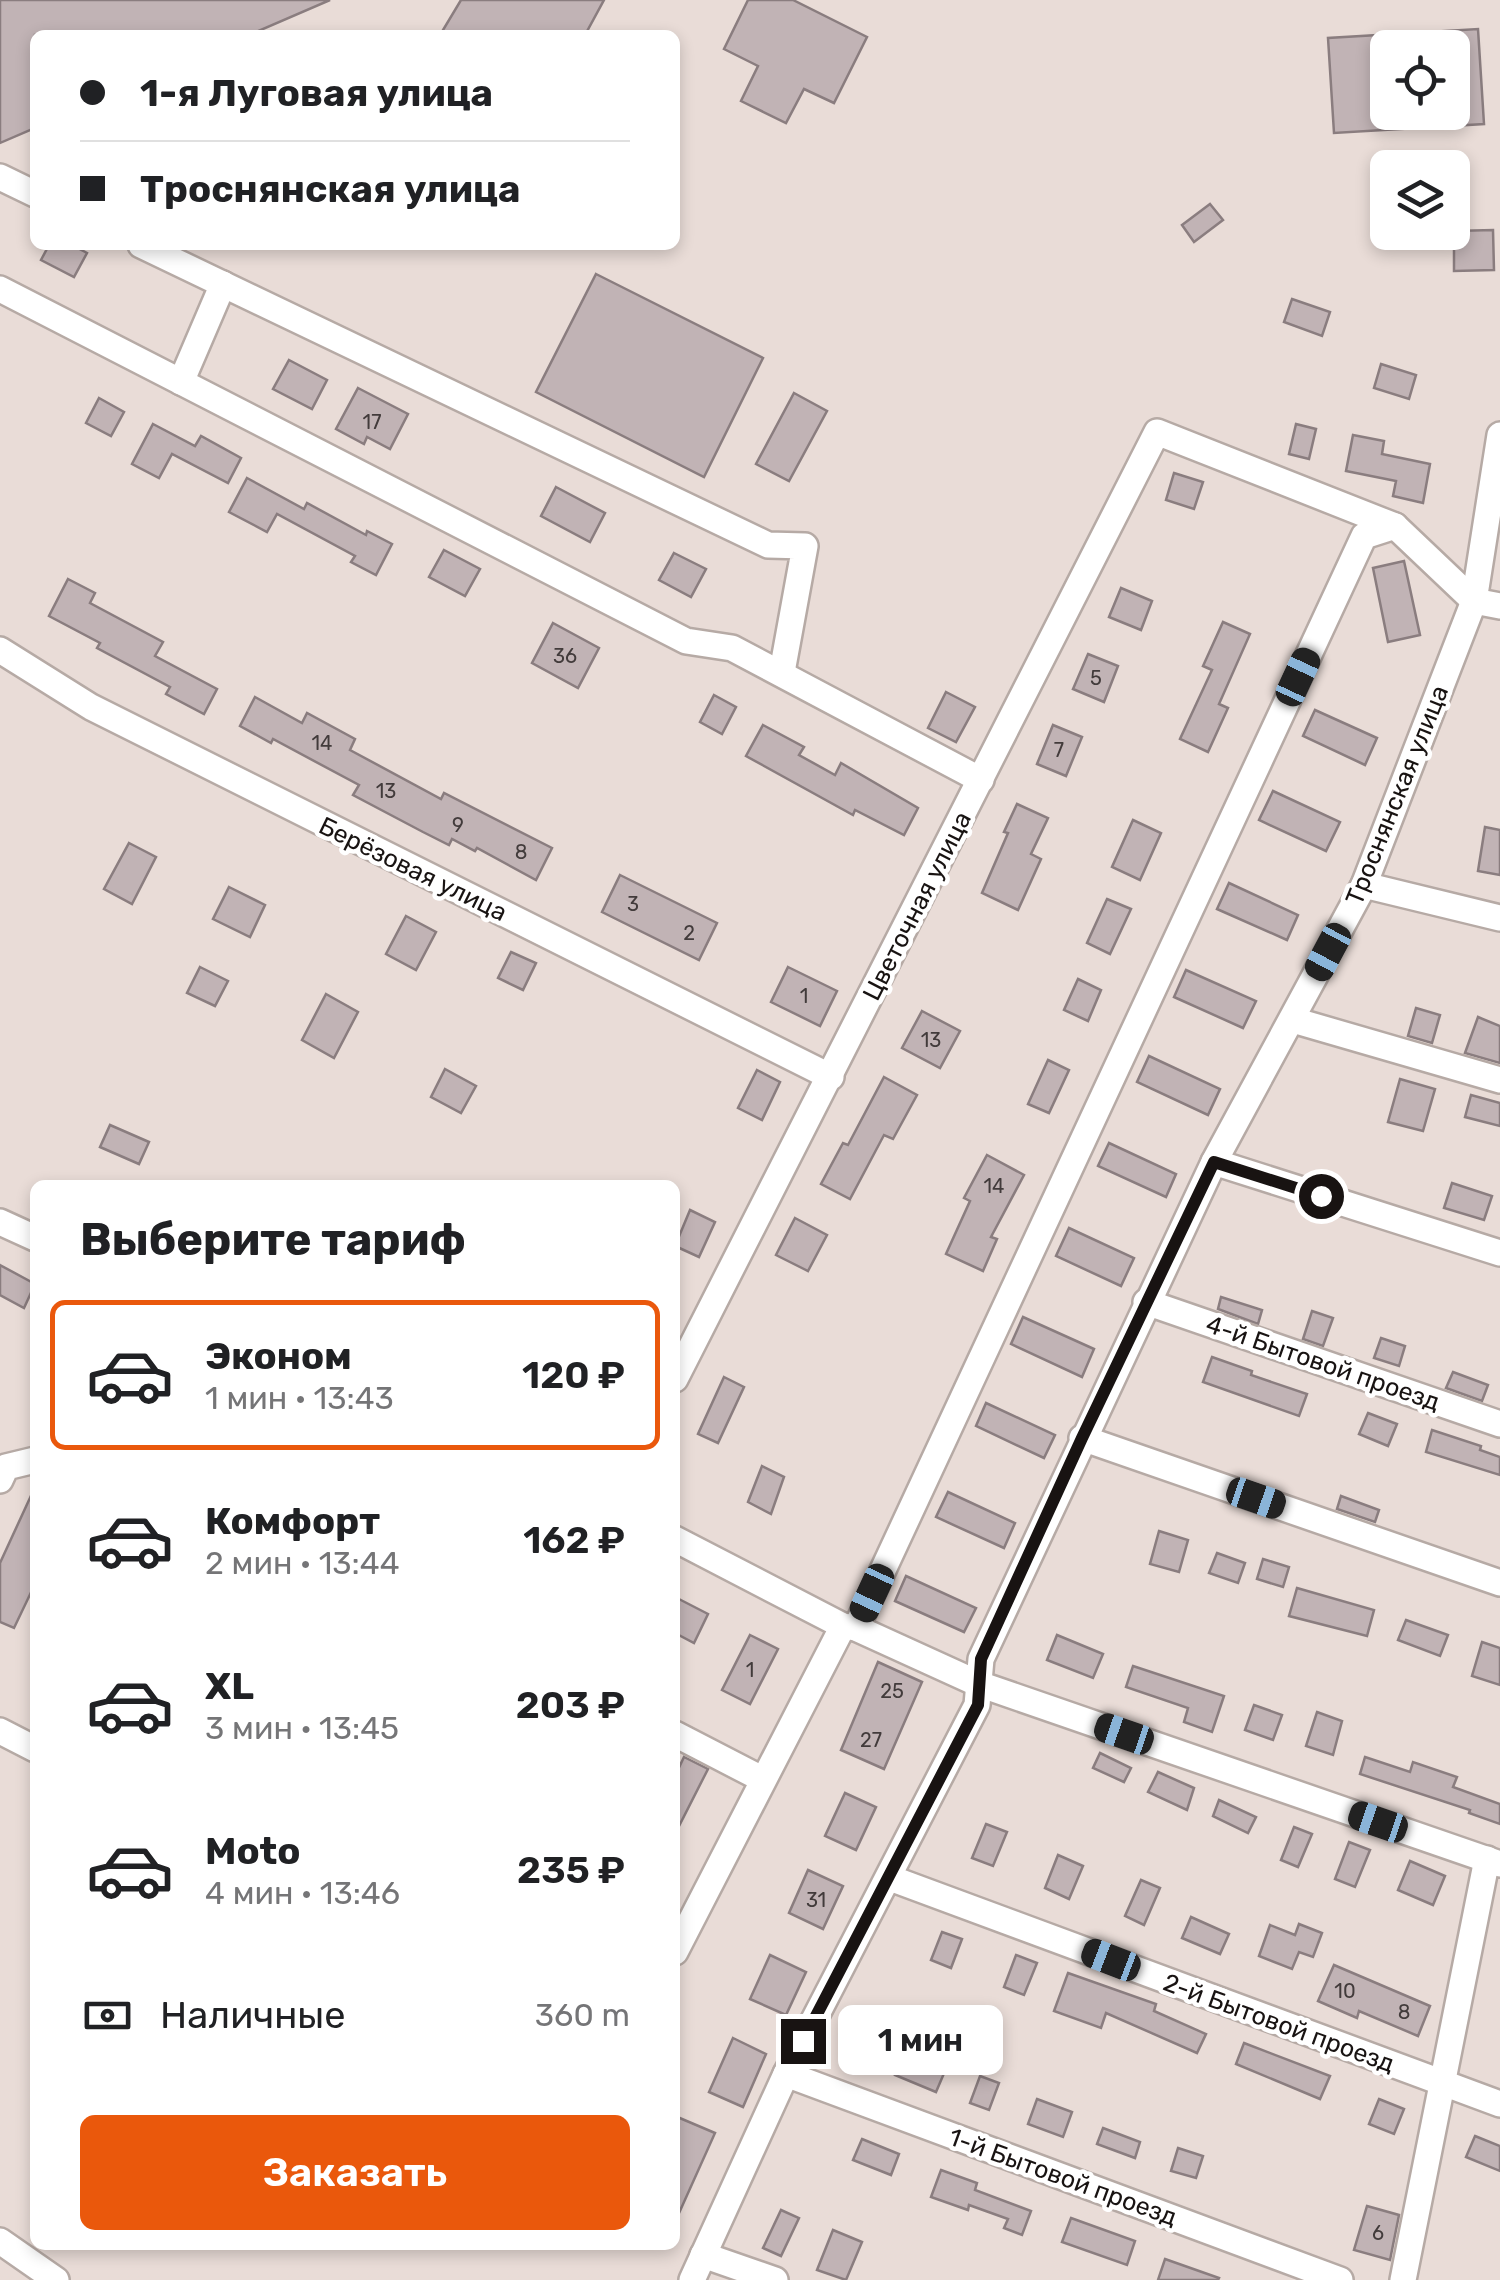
<!DOCTYPE html>
<html lang="ru">
<head>
<meta charset="utf-8">
<style>
  body { margin:0; font-family:Rubik,sans-serif; background:#f2f2f2; color:#202124; height:100vh; display:flex; flex-direction:column; font-size:38px; white-space:nowrap }
  * { box-sizing:border-box; margin:0 }
  p { font-size:32px; color:#757577 }
  .icon { flex:none; width:55px; height:55px; fill:none; stroke:currentColor; stroke-width:2; stroke-linecap:round; stroke-linejoin:round }
  .map { position:relative; flex:1; overflow:hidden }
  .panel { position:absolute; left:30px; top:1180px; width:650px; height:1070px; display:flex; flex-direction:column; background:#fff; border-radius:15px; box-shadow:0 5px 15px #0003 }
  .panel>* { flex:none }
  .hud { position:absolute; left:30px; top:30px; width:650px; height:220px; border-radius:15px; box-shadow:0 5px 15px #0003; display:grid; align-content:center; height:220px; padding:0 50px; background:#fff }
  .buttons { position:absolute; left:1370px; top:30px; display:grid; gap:20px }
  .buttons a { display:grid; place-items:center; width:100px; height:100px; border-radius:15px; background:#fff; box-shadow:0 5px 15px #0003; font-size:50px }
  .end { position:absolute; width:45px; height:45px; margin:-22px; border:12px solid #181312; background:#fff; box-shadow:0 0 0 5px #fff }
  .from { border-radius:50% }
  .bubble { position:absolute; height:70px; border-radius:15px; background:#fff; box-shadow:0 5px 15px #0003; font-size:32px; font-weight:600; line-height:70px; text-align:center }
  .car { position:absolute; width:30px; height:60px; margin:-30px -15px; border-radius:12px; box-shadow:0 0 8px 2px #0007; background:linear-gradient(#222 24%,#8ab4d8 0 40%,#222 0 76%,#8ab4d8 0 86%,#222 0) }
  .hud b { display:flex; align-items:center; gap:35px; height:95px; font-size:38px }
  .hud b+b { border-top:2px solid #e0e0e0 }
  .hud i { width:25px; height:25px; background:#202124 }
  ul { padding:0; list-style:none }
  li { display:flex; align-items:center; gap:30px; height:150px; margin:0 20px 15px; padding:0 30px; border:5px solid transparent; border-radius:15px }
  li div { flex:1 }
  li b { display:block; font-size:38px }
  li em { font-style:normal; font-weight:600 }
  li.active { border-color:#ea580c }
  li>.icon { width:90px; height:90px; stroke-width:1.5 }
  h2 { padding:0 50px; font-size:45px; line-height:120px }
  .pay { display:flex; align-items:center; gap:25px; height:110px; padding:0 50px; font-size:38px }
  .pay p { margin-inline-start:auto }
  .action { display:flex; gap:20px; margin-top:auto; padding:20px 50px }
  .action a { flex:1; height:115px; border-radius:15px; background:#ea580c; color:#fff; font-size:40px; font-weight:600; line-height:115px; text-align:center }
  .map>svg:first-child { display:block }
  .building { fill:#c1b3b5; stroke:#8a7d7f; stroke-width:2.5; fill-rule:evenodd }
  .lines { fill:none; stroke-linecap:round; stroke-linejoin:round }
  .minor-casing { stroke:#b6aaa5; stroke-width:30 }
  .minor { stroke:#fff; stroke-width:25 }
  .route { stroke:#181312; stroke-width:12 }
  .labels { text-anchor:middle; dominant-baseline:central; stroke-width:9; stroke-linejoin:round; paint-order:stroke }
  .number-label { font-size:20px; fill:#423b3b }
  .street-label { font-size:25px; fill:#181312; stroke:#fff }
</style>
</head>
<body>
<div class="map">
<svg width="1500" height="2280" viewBox="0 0 1500 2280">
  <rect width="100%" height="100%" fill="#e9dcd7"/>
  <g class="building">
    <path d="M0 0H330L249 35H35V128L0 143Z"/>
    <path d="M461 0H604L585 35H440Z"/>
    <path d="M748 0H793L867 37 834 103 804 89 786 123 741 101 758 66 724 49Z"/>
    <path d="M1478 29 1484 124 1334 133 1328 38ZM1388 48H1452V112H1388Z"/>
    <path d="M1210 204 1223 220 1194 242 1182 225Z"/>
    <path d="M1493 230 1494 270 1454 271V231Z"/>
    <path d="M49 245H72L87 253 74 277 41 260Z"/>
    <path d="M596 274 763 358 704 477 536 392Z"/>
    <path d="M1292 299 1330 312 1322 336 1284 322Z"/>
    <path d="M289 360 327 380 312 409 273 389Z"/>
    <path d="M1381 364 1416 375 1409 399 1374 388Z"/>
    <path d="M358 388 408 414 390 449 367 437 364 444 336 429Z"/>
    <path d="M794 393 827 411 789 481 756 464Z"/>
    <path d="M99 398 124 412 111 436 86 423Z"/>
    <path d="M153 424 195 446 201 436 241 458 228 483 172 454 159 478 132 464Z"/>
    <path d="M1296 424 1316 429 1309 459 1289 454Z"/>
    <path d="M1353 435 1384 441 1382 454 1430 464 1423 503 1393 496 1396 481 1346 471Z"/>
    <path d="M1174 473 1203 482 1194 509 1166 500Z"/>
    <path d="M247 478 304 509 307 503 366 535 367 531 392 544 376 575 351 562 355 556 277 514 267 532 229 512Z"/>
    <path d="M556 487 605 513 590 542 541 516Z"/>
    <path d="M444 550 480 569 465 596 429 577Z"/>
    <path d="M674 553 706 569 691 597 659 580Z"/>
    <path d="M1404 561 1420 635 1388 642 1373 568Z"/>
    <path d="M68 579 95 593 90 603 163 642 155 656 217 689 204 714 166 694 170 687 97 648 100 643 49 616Z"/>
    <path d="M1121 588 1152 601 1141 630 1109 617Z"/>
    <path d="M1223 622 1250 634 1219 704 1228 708 1208 752 1180 739 1212 670 1203 666Z"/>
    <path d="M553 623 599 648 578 688 532 663Z"/>
    <path d="M1088 654 1118 666 1104 702 1073 689Z"/>
    <path d="M946 692 975 707 956 742 928 728Z"/>
    <path d="M714 695 736 707 722 734 700 722Z"/>
    <path d="M255 697 302 723 307 713 355 739 350 750 441 799 444 793 552 848 536 880 477 848 475 851 452 839 449 845 423 832 353 795 359 785 273 739 271 743 240 726Z"/>
    <path d="M1315 710 1377 738 1365 765 1303 736Z"/>
    <path d="M763 725 804 747 799 755 835 775 841 763 918 808 904 835 855 810 853 815 746 756Z"/>
    <path d="M1053 725 1082 737 1066 776 1037 764Z"/>
    <path d="M1273 791 1340 822 1326 851 1259 820Z"/>
    <path d="M1017 804 1048 818 1031 854 1041 859 1018 910 982 893 1008 833 1004 832Z"/>
    <path d="M1133 820 1161 833 1140 880 1112 867Z"/>
    <path d="M1485 827 1500 830V875L1478 871Z"/>
    <path d="M129 843 156 857 132 904 104 889Z"/>
    <path d="M620 875 717 923 699 960 602 912Z"/>
    <path d="M1229 883 1298 915 1287 940 1217 909Z"/>
    <path d="M229 887 265 905 250 937 213 919Z"/>
    <path d="M1107 899 1131 909 1110 954 1087 943Z"/>
    <path d="M406 916 436 932 416 970 386 954Z"/>
    <path d="M511 952 536 963 523 990 498 978Z"/>
    <path d="M200 967 228 981 215 1006 187 993Z"/>
    <path d="M788 967 837 991 820 1026 771 1002Z"/>
    <path d="M1186 970 1256 1001 1243 1028 1174 997Z"/>
    <path d="M1078 979 1101 990 1088 1021 1064 1010Z"/>
    <path d="M326 994 358 1012 334 1058 302 1040Z"/>
    <path d="M1416 1008 1440 1015 1432 1043 1408 1036Z"/>
    <path d="M922 1011 960 1031 940 1068 902 1048Z"/>
    <path d="M1478 1017 1500 1026V1063L1465 1053Z"/>
    <path d="M1149 1056 1220 1089 1208 1115 1137 1082Z"/>
    <path d="M1048 1060 1069 1070 1049 1113 1028 1104Z"/>
    <path d="M445 1069 476 1086 461 1113 431 1097Z"/>
    <path d="M757 1070 780 1082 762 1120 738 1108Z"/>
    <path d="M884 1077 917 1095 893 1139 884 1135 850 1199 821 1184 843 1143 848 1145Z"/>
    <path d="M1400 1079 1435 1089 1423 1131 1388 1122Z"/>
    <path d="M1471 1095 1500 1103V1126L1465 1117Z"/>
    <path d="M110 1125 149 1142 139 1164 100 1147Z"/>
    <path d="M1109 1143 1176 1174 1166 1197 1098 1166Z"/>
    <path d="M987 1155 1024 1175 991 1237 997 1239 983 1271 946 1254 970 1201 964 1198Z"/>
    <path d="M1452 1183 1492 1196 1484 1220 1444 1208Z"/>
    <path d="M690 1210 715 1222 699 1257 675 1246Z"/>
    <path d="M795 1218 827 1235 808 1271 776 1255Z"/>
    <path d="M1069 1228 1134 1258 1121 1286 1056 1256Z"/>
    <path d="M0 1265 35 1284 24 1308 0 1295Z"/>
    <path d="M1221 1297 1262 1310 1258 1324 1218 1309Z"/>
    <path d="M1312 1311 1333 1318 1323 1346 1303 1339Z"/>
    <path d="M1023 1317 1094 1349 1082 1377 1011 1344Z"/>
    <path d="M1381 1338 1405 1346 1399 1366 1374 1358Z"/>
    <path d="M1212 1357 1252 1371 1251 1375 1307 1394 1299 1416 1203 1382Z"/>
    <path d="M1453 1372 1488 1385 1482 1401 1446 1388Z"/>
    <path d="M724 1377 744 1387 718 1443 698 1434Z"/>
    <path d="M986 1403 1055 1435 1044 1458 976 1426Z"/>
    <path d="M1368 1413 1397 1424 1388 1446 1359 1434Z"/>
    <path d="M1432 1430 1481 1446 1480 1450 1500 1457V1475L1426 1452Z"/>
    <path d="M762 1466 784 1477 771 1514 748 1502Z"/>
    <path d="M35 1487V1584L14 1628 0 1622V1563Z"/>
    <path d="M948 1492 1015 1523 1004 1548 936 1517Z"/>
    <path d="M1341 1496 1379 1510 1375 1522 1337 1509Z"/>
    <path d="M1159 1531 1188 1540 1179 1572 1150 1564Z"/>
    <path d="M1217 1553 1245 1563 1238 1583 1209 1573Z"/>
    <path d="M1263 1559 1289 1567 1283 1587 1257 1579Z"/>
    <path d="M906 1576 976 1608 964 1632 895 1601Z"/>
    <path d="M1297 1588 1374 1610 1367 1636 1289 1616Z"/>
    <path d="M675 1597 708 1614 694 1643 675 1633Z"/>
    <path d="M1406 1620 1448 1635 1440 1656 1398 1640Z"/>
    <path d="M750 1635 778 1649 750 1704 722 1690Z"/>
    <path d="M1057 1635 1103 1654 1093 1678 1047 1660Z"/>
    <path d="M1482 1642 1500 1648V1685L1472 1676Z"/>
    <path d="M878 1662 922 1682 884 1769 841 1750Z"/>
    <path d="M1133 1666 1224 1696 1212 1732 1184 1722 1188 1708 1126 1687Z"/>
    <path d="M1254 1705 1282 1715 1273 1740 1245 1730Z"/>
    <path d="M1317 1712 1342 1721 1333 1755 1306 1746Z"/>
    <path d="M1100 1753 1131 1768 1124 1782 1093 1768Z"/>
    <path d="M684 1757 708 1769 675 1834V1776Z"/>
    <path d="M1365 1757 1410 1772 1413 1762 1457 1777 1453 1787 1500 1804V1824L1469 1813 1470 1810 1360 1774Z"/>
    <path d="M1158 1772 1194 1788 1187 1810 1148 1792Z"/>
    <path d="M845 1793 876 1807 856 1850 825 1836Z"/>
    <path d="M1219 1800 1256 1817 1248 1833 1213 1816Z"/>
    <path d="M986 1824 1007 1832 993 1866 972 1858Z"/>
    <path d="M1294 1827 1312 1834 1298 1867 1281 1860Z"/>
    <path d="M1349 1842 1370 1850 1355 1887 1335 1879Z"/>
    <path d="M1058 1855 1083 1866 1069 1899 1045 1888Z"/>
    <path d="M1410 1861 1445 1876 1433 1905 1398 1890Z"/>
    <path d="M808 1870 843 1886 823 1929 789 1913Z"/>
    <path d="M1141 1880 1160 1888 1144 1925 1125 1916Z"/>
    <path d="M1191 1917 1229 1934 1220 1954 1182 1938Z"/>
    <path d="M1299 1924 1322 1933 1313 1957 1299 1952 1292 1969 1259 1956 1270 1925 1295 1935Z"/>
    <path d="M942 1932 962 1939 951 1968 931 1960Z"/>
    <path d="M770 1955 806 1972 786 2015 750 1999Z"/>
    <path d="M1016 1955 1037 1963 1024 1995 1004 1987Z"/>
    <path d="M1334 1965 1430 2006 1418 2036 1359 2011 1357 2018 1318 2001Z"/>
    <path d="M1068 1973 1156 2004 1154 2011 1206 2034 1197 2053 1106 2013 1101 2028 1054 2011Z"/>
    <path d="M733 2038 766 2054 743 2107 709 2092Z"/>
    <path d="M1244 2043 1330 2076 1320 2099 1236 2064Z"/>
    <path d="M903 2054 945 2071 936 2092 895 2075Z"/>
    <path d="M980 2076 999 2083 989 2110 970 2103Z"/>
    <path d="M1037 2099 1072 2112 1063 2137 1028 2124Z"/>
    <path d="M1379 2099 1404 2109 1394 2134 1369 2124Z"/>
    <path d="M675 2116 715 2133 675 2222Z"/>
    <path d="M1103 2128 1140 2142 1135 2158 1097 2144Z"/>
    <path d="M1475 2136 1500 2146V2171L1466 2157Z"/>
    <path d="M862 2139 899 2154 891 2175 853 2160Z"/>
    <path d="M1178 2148 1203 2156 1196 2178 1171 2171Z"/>
    <path d="M941 2170 977 2183 975 2190 1031 2211 1022 2235 1004 2228 1008 2219 969 2205 968 2210 931 2197Z"/>
    <path d="M1367 2206 1399 2215 1390 2260 1354 2250Z"/>
    <path d="M781 2210 799 2218 781 2256 763 2248Z"/>
    <path d="M1071 2218 1135 2241 1127 2265 1062 2242Z"/>
    <path d="M833 2230 862 2242 846 2280 817 2270Z"/>
    <path d="M1165 2259 1219 2278 1218 2280H1158Z"/>
  </g>
  <g class="lines">
    <defs>
      <g id="minor">
        <path d="M0 177 35 194"/>
        <path d="M141 245 768 545 805 546 782 672"/>
        <path d="M0 289 686 641 732 648 981 780"/>
        <path d="M181 382 223 284"/>
        <path d="M1395 526 1364 536 856 1628 979 1684 1500 1864"/>
        <path d="M0 650 91 707 831 1077"/>
        <path d="M1364 885 1500 918"/>
        <path d="M1293 1020 1500 1080"/>
        <path d="M1214 1162 1500 1253"/>
        <path d="M0 1222 35 1238"/>
        <path d="M1146 1302 1500 1424"/>
        <path d="M675 1379 1157 432 1395 526 1474 601 1500 606"/>
        <path d="M1082 1438 1500 1583"/>
        <path d="M0 1480 6 1467 35 1460"/>
        <path d="M675 1539 843 1626 856 1628"/>
        <path d="M0 1731 35 1749"/>
        <path d="M675 1734 762 1779"/>
        <path d="M890 1878 1500 2104"/>
        <path d="M675 1952 843 1626"/>
        <path d="M786 2074 1340 2280"/>
        <path d="M0 2241 56 2280"/>
        <path d="M703 2255 775 2280"/>
        <path d="M692 2280 786 2074 977 1705 981 1659 1214 1162 1364 885 1474 601 1500 435"/>
        <path d="M1403 2280 1487 1859"/>
      </g>
    </defs>
    <use href="#minor" class="minor-casing"/>
    <use href="#minor" class="minor"/>
  </g>
  <g class="lines">
    <path class="route" d="M803 2041 978 1705 981 1659 1082 1438 1214 1162 1321 1196"/>
  </g>
  <g class="labels">
    <g class="number-label">
      <text x="372" y="422">17</text>
      <text x="565" y="656">36</text>
      <text x="1096" y="678">5</text>
      <text x="322" y="743">14</text>
      <text x="1059" y="750">7</text>
      <text x="386" y="791">13</text>
      <text x="458" y="825">9</text>
      <text x="521" y="852">8</text>
      <text x="633" y="904">3</text>
      <text x="689" y="933">2</text>
      <text x="804" y="996">1</text>
      <text x="931" y="1040">13</text>
      <text x="994" y="1186">14</text>
      <text x="750" y="1670">1</text>
      <text x="892" y="1691">25</text>
      <text x="871" y="1740">27</text>
      <text x="816" y="1900">31</text>
      <text x="1345" y="1991">10</text>
      <text x="1404" y="2012">8</text>
      <text x="1378" y="2233">6</text>
    </g>
    <g class="street-label">
      <text transform="translate(1397 795) rotate(-68)">Троснянская улица</text>
      <text transform="translate(413 869) rotate(26)">Берёзовая улица</text>
      <text transform="translate(917 906) rotate(-63)">Цветочная улица</text>
      <text transform="translate(1323 1363) rotate(19)">4-й Бытовой проезд</text>
      <text transform="translate(1279 2023) rotate(20)">2-й Бытовой проезд</text>
      <text transform="translate(1063 2177) rotate(20)">1-й Бытовой проезд</text>
    </g>
  </g>
</svg>
<div class="buttons">
<a><svg class="icon" aria-label="locate" viewBox="0 0 24 24"><circle cx="12" cy="12" r="6"/><path d="M12 2v4M12 18v4M2 12h4M18 12h4"/></svg></a>
<a><svg class="icon" aria-label="layers" viewBox="0 0 24 24"><path d="M12 4l9 5-9 5-9-5zM3 14l9 5 9-5"/></svg></a>
</div>
<i class="end from" style="left:1321px;top:1196px"></i>
<i class="end" style="left:803px;top:2041px"></i>
<div class="bubble" style="left:838px;top:2005px;width:165px">1 мин</div>
<i class="car" style="left:1298px;top:677px;rotate:25deg"></i>
<i class="car" style="left:1328px;top:952px;rotate:208deg"></i>
<i class="car" style="left:1256px;top:1498px;rotate:109deg"></i>
<i class="car" style="left:872px;top:1593px;rotate:205deg"></i>
<i class="car" style="left:1124px;top:1734px;rotate:289deg"></i>
<i class="car" style="left:1378px;top:1822px;rotate:289deg"></i>
<i class="car" style="left:1111px;top:1960px;rotate:291deg"></i>
<div class="hud">
<b><i class="from"></i>1-я Луговая улица</b>
<b><i></i>Троснянская улица</b>
</div>
<section class="panel">
<h2>Выберите тариф</h2>
<ul>
<li class="active"><svg class="icon" aria-label="car" viewBox="0 0 24 24"><path d="M5 17H2v-5l4-1 3-4h7l3 4 3 1v5h-3M9 17h6M6 11h13"/><circle cx="7" cy="17" r="2"/><circle cx="17" cy="17" r="2"/></svg><div><b>Эконом</b><p>1 мин · 13:43</p></div><em>120 ₽</em></li>
<li><svg class="icon" aria-label="car" viewBox="0 0 24 24"><path d="M5 17H2v-5l4-1 3-4h7l3 4 3 1v5h-3M9 17h6M6 11h13"/><circle cx="7" cy="17" r="2"/><circle cx="17" cy="17" r="2"/></svg><div><b>Комфорт</b><p>2 мин · 13:44</p></div><em>162 ₽</em></li>
<li><svg class="icon" aria-label="car" viewBox="0 0 24 24"><path d="M5 17H2v-5l4-1 3-4h7l3 4 3 1v5h-3M9 17h6M6 11h13"/><circle cx="7" cy="17" r="2"/><circle cx="17" cy="17" r="2"/></svg><div><b>XL</b><p>3 мин · 13:45</p></div><em>203 ₽</em></li>
<li><svg class="icon" aria-label="car" viewBox="0 0 24 24"><path d="M5 17H2v-5l4-1 3-4h7l3 4 3 1v5h-3M9 17h6M6 11h13"/><circle cx="7" cy="17" r="2"/><circle cx="17" cy="17" r="2"/></svg><div><b>Moto</b><p>4 мин · 13:46</p></div><em>235 ₽</em></li>
</ul>
<div class="pay"><svg class="icon" aria-label="cash" viewBox="0 0 24 24"><path d="M3 7h18v10H3z"/><circle cx="12" cy="12" r="2"/></svg>Наличные<p>360 m</p></div>
<div class="action"><a>Заказать</a></div>
</section>
</div>
</body>
</html>
